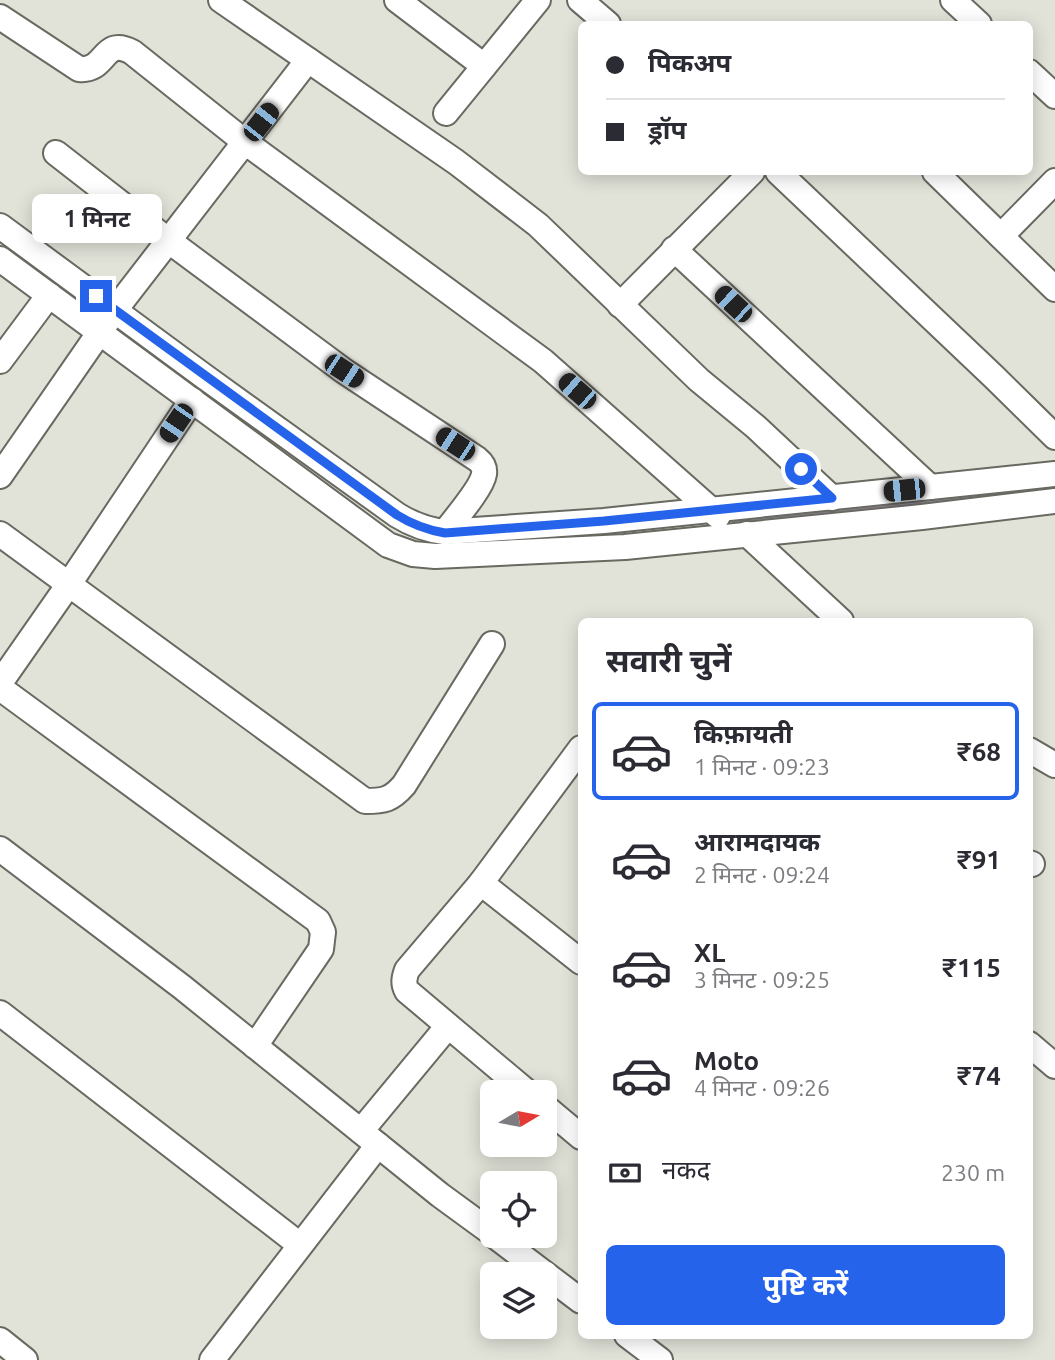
<!DOCTYPE html>
<html lang="hi">
<head>
<meta charset="utf-8">
<style>
  body { margin:0; font-family:Ubuntu,"Noto Sans Devanagari",sans-serif; background:#f2f2f3; color:#2b2b33; height:100vh; display:flex; flex-direction:column; font-size:26px; white-space:nowrap }
  * { box-sizing:border-box; margin:0 }
  p { font-size:23px; color:#7c7c81 }
  .icon { flex:none; width:38px; height:38px; fill:none; stroke:currentColor; stroke-width:2; stroke-linecap:round; stroke-linejoin:round }
  .map { position:relative; flex:1; overflow:hidden }
  .details { position:absolute; left:578px; top:618px; width:455px; height:721px; display:flex; flex-direction:column; background:#fff; border-radius:10px; box-shadow:0 4px 18px #0003 }
  .details>* { flex:none }
  .guide { position:absolute; left:578px; top:21px; width:455px; height:154px; border-radius:10px; box-shadow:0 4px 18px #0003; display:grid; align-content:center; height:154px; padding:0 28px; background:#fff }
  .needle { width:46px; rotate:80deg }
  .buttons { position:absolute; left:480px; top:1080px; display:grid; gap:14px }
  .buttons a { display:grid; place-items:center; width:77px; height:77px; border-radius:10px; background:#fff; box-shadow:0 4px 18px #0003; font-size:35px }
  .end { position:absolute; width:32px; height:32px; margin:-16px; border:9px solid #2563eb; background:#fff; box-shadow:0 0 0 4px #fff }
  .from { border-radius:50% }
  .bubble { position:absolute; height:49px; border-radius:10px; background:#fff; box-shadow:0 4px 18px #0003; font-size:23px; font-weight:700; line-height:49px; text-align:center }
  .car { position:absolute; width:21px; height:42px; margin:-21px -10px; border-radius:9px; box-shadow:0 0 5px 2px #0007; background:linear-gradient(#222 24%,#8ab4d8 0 40%,#222 0 76%,#8ab4d8 0 86%,#222 0) }
  .guide b { display:flex; align-items:center; gap:24px; height:66px; font-size:26px }
  .guide b+b { border-top:2px solid #e1e1e2 }
  .guide i { width:18px; height:18px; background:#2b2b33 }
  ul { padding:0; list-style:none }
  li { display:flex; align-items:center; gap:21px; height:98px; margin:0 14px 10px; padding:0 14px; border:4px solid transparent; border-radius:10px }
  li div { flex:1 }
  li b { display:block; font-size:26px }
  li em { font-style:normal; font-weight:700 }
  li.on { border-color:#2563eb }
  li>.icon { width:63px; height:63px; stroke-width:1.5 }
  h2 { padding:0 28px; font-size:32px; line-height:84px }
  .pay { display:flex; align-items:center; gap:18px; height:77px; padding:0 28px; font-size:26px }
  .pay p { margin-inline-start:auto }
  .action { display:flex; gap:14px; margin-top:auto; padding:14px 28px }
  .action a { flex:1; height:80px; border-radius:10px; background:#2563eb; color:#fff; font-size:28px; font-weight:700; line-height:80px; text-align:center }
  .map>svg:first-child { display:block }
  .lines { fill:none; stroke-linecap:round; stroke-linejoin:round }
  .stream { stroke:#90809c; stroke-width:7 }
  .street-casing { stroke:#686960; stroke-width:28 }
  .street { stroke:#fff; stroke-width:24 }
  .route { stroke:#2563eb; stroke-width:9 }
</style>
</head>
<body>
<div class="map">
<svg width="1055" height="1360" viewBox="0 0 1055 1360">
  <rect width="100%" height="100%" fill="#e1e2d8"/>
  <g class="lines">
    <path class="stream" d="M735 520 1055 487"/>
    <defs>
      <g id="street">
        <path d="M221 0 456 162 538 225 699 380 756 427 832 498"/>
        <path d="M397 0 484 66"/>
        <path d="M580 0 608 24"/>
        <path d="M953 0 979 24"/>
        <path d="M0 17 79 69C107 72 102 36 132 52L245 142 543 361 718 516"/>
        <path d="M1029 72 1055 96"/>
        <path d="M446 113 538 0"/>
        <path d="M56 153 169 241 344 371 477 459C482 463 485 467 484 474 482 488 454 520 445 532"/>
        <path d="M778 172 993 376 1055 437"/>
        <path d="M935 172 1055 289"/>
        <path d="M0 226 205 377 397 515C413 525 427 530 445 532L604 521 1055 474"/>
        <path d="M1001 236 1055 181"/>
        <path d="M674 249 930 487"/>
        <path d="M0 259 388 545 413 554 435 556 625 547 922 517 1055 501"/>
        <path d="M620 305 752 172"/>
        <path d="M0 361 49 295"/>
        <path d="M0 476 115 310 308 60"/>
        <path d="M0 534 365 801C384 801 391 800 404 785L492 644"/>
        <path d="M747 534 841 621"/>
        <path d="M0 683 69 584 192 400"/>
        <path d="M0 688 318 921 323 932 321 949 255 1046"/>
        <path d="M1029 750 1055 765"/>
        <path d="M0 849 182 987 440 1195 492 1233"/>
        <path d="M1029 863 1032 864"/>
        <path d="M481 883 581 962"/>
        <path d="M0 1013 300 1245"/>
        <path d="M1029 1044 1055 1066"/>
        <path d="M527 1092 407 991C403 984 404 978 407 970L481 883 581 748"/>
        <path d="M544 1106 581 1137"/>
        <path d="M361 1131 448 1026"/>
        <path d="M495 1236 581 1301"/>
        <path d="M627 1335 660 1360"/>
        <path d="M0 1340 25 1360"/>
        <path d="M212 1360 378 1145"/>
      </g>
    </defs>
    <use href="#street" class="street-casing"/>
    <use href="#street" class="street"/>
  </g>
  <g class="lines">
    <path class="route" d="M96 296 397 515C413 525 427 530 445 533L604 521 832 498 801 469"/>
  </g>
</svg>
<div class="buttons">
<a><svg class="needle" viewBox="-14 -14 28 28"><path d="M0-13l5 13h-10z" fill="#e53935"/><path d="M0 13l5-13h-10z" fill="#7c7c81"/></svg></a>
<a><svg class="icon" aria-label="locate" viewBox="0 0 24 24"><circle cx="12" cy="12" r="6"/><path d="M12 2v4M12 18v4M2 12h4M18 12h4"/></svg></a>
<a><svg class="icon" aria-label="layers" viewBox="0 0 24 24"><path d="M12 4l9 5-9 5-9-5zM3 14l9 5 9-5"/></svg></a>
</div>
<i class="end from" style="left:801px;top:469px"></i>
<i class="end" style="left:96px;top:296px"></i>
<div class="bubble" style="left:32px;top:194px;width:130px">1 मिनट</div>
<i class="car" style="left:261px;top:122px;rotate:38deg"></i>
<i class="car" style="left:733px;top:304px;rotate:313deg"></i>
<i class="car" style="left:344px;top:371px;rotate:123deg"></i>
<i class="car" style="left:577px;top:391px;rotate:311deg"></i>
<i class="car" style="left:176px;top:423px;rotate:214deg"></i>
<i class="car" style="left:455px;top:444px;rotate:303deg"></i>
<i class="car" style="left:904px;top:490px;rotate:264deg"></i>
<div class="guide">
<b><i class="from"></i>पिकअप</b>
<b><i></i>ड्रॉप</b>
</div>
<section class="details">
<h2>सवारी चुनें</h2>
<ul>
<li class="on"><svg class="icon" aria-label="car" viewBox="0 0 24 24"><path d="M5 17H2v-5l4-1 3-4h7l3 4 3 1v5h-3M9 17h6M6 11h13"/><circle cx="7" cy="17" r="2"/><circle cx="17" cy="17" r="2"/></svg><div><b>किफ़ायती</b><p>1 मिनट · 09:23</p></div><em>₹68</em></li>
<li><svg class="icon" aria-label="car" viewBox="0 0 24 24"><path d="M5 17H2v-5l4-1 3-4h7l3 4 3 1v5h-3M9 17h6M6 11h13"/><circle cx="7" cy="17" r="2"/><circle cx="17" cy="17" r="2"/></svg><div><b>आरामदायक</b><p>2 मिनट · 09:24</p></div><em>₹91</em></li>
<li><svg class="icon" aria-label="car" viewBox="0 0 24 24"><path d="M5 17H2v-5l4-1 3-4h7l3 4 3 1v5h-3M9 17h6M6 11h13"/><circle cx="7" cy="17" r="2"/><circle cx="17" cy="17" r="2"/></svg><div><b>XL</b><p>3 मिनट · 09:25</p></div><em>₹115</em></li>
<li><svg class="icon" aria-label="car" viewBox="0 0 24 24"><path d="M5 17H2v-5l4-1 3-4h7l3 4 3 1v5h-3M9 17h6M6 11h13"/><circle cx="7" cy="17" r="2"/><circle cx="17" cy="17" r="2"/></svg><div><b>Moto</b><p>4 मिनट · 09:26</p></div><em>₹74</em></li>
</ul>
<div class="pay"><svg class="icon" aria-label="cash" viewBox="0 0 24 24"><path d="M3 7h18v10H3z"/><circle cx="12" cy="12" r="2"/></svg>नकद<p>230 m</p></div>
<div class="action"><a>पुष्टि करें</a></div>
</section>
</div>
</body>
</html>
